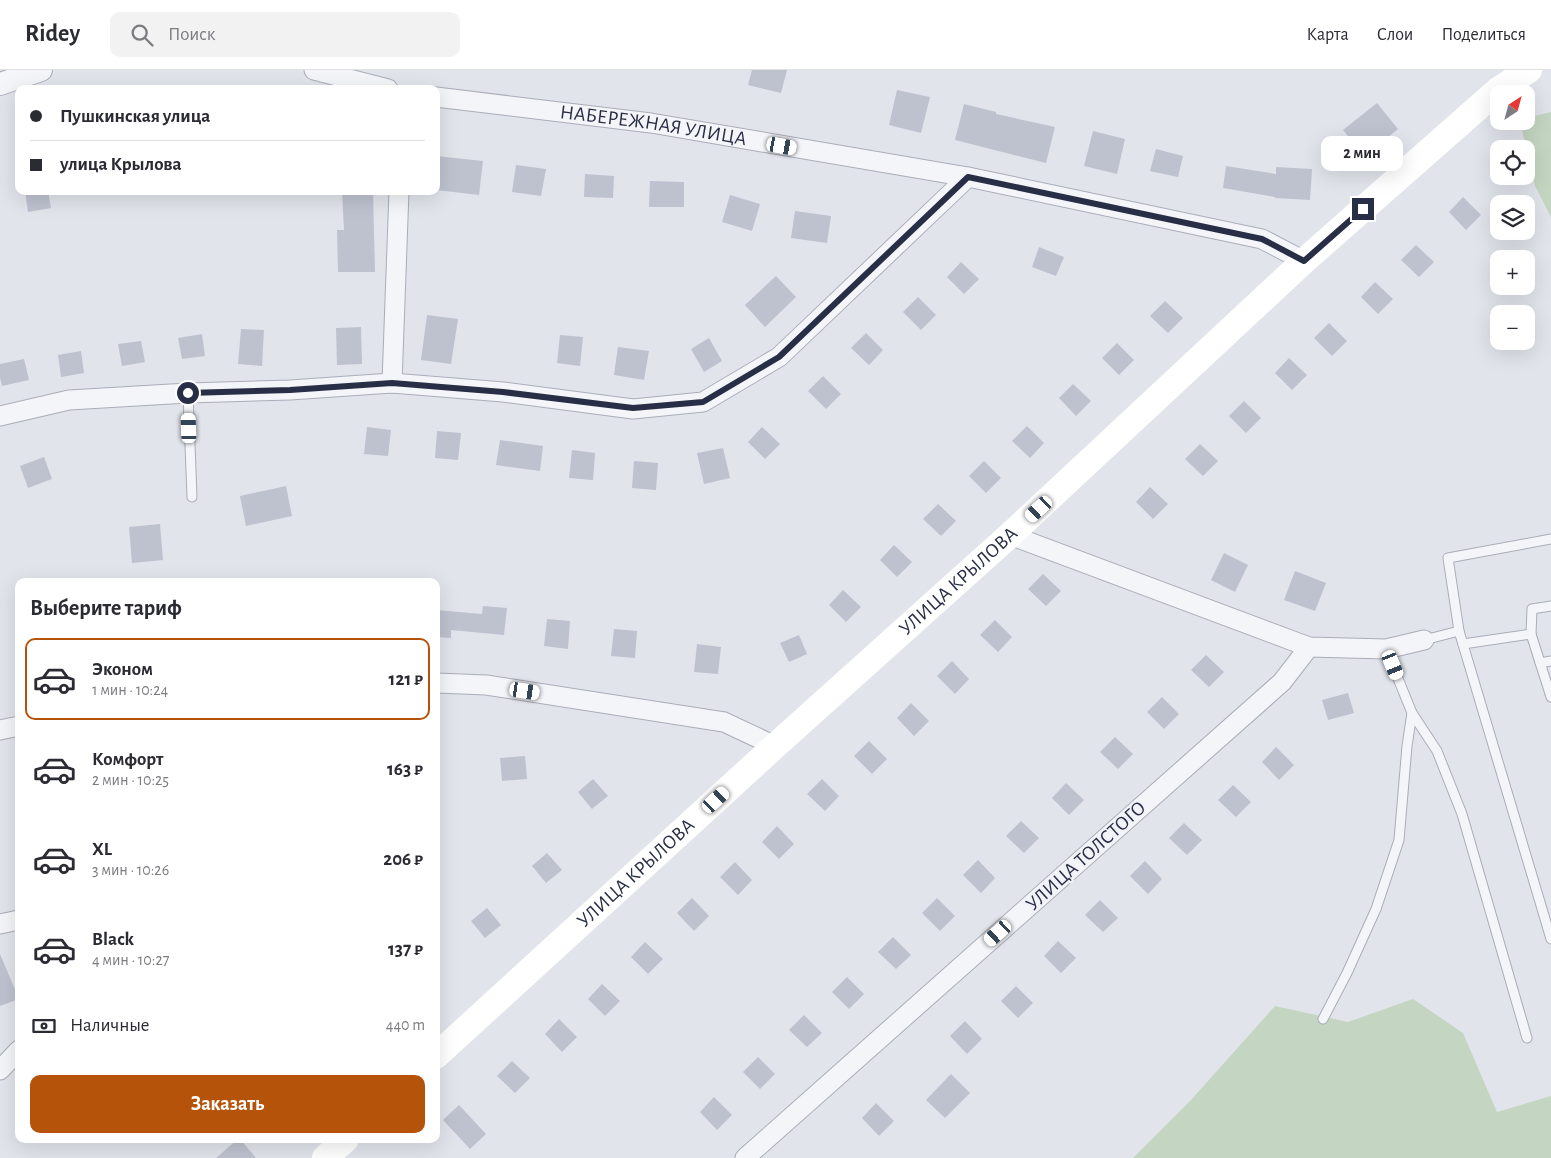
<!DOCTYPE html>
<html lang="ru">
<head>
<meta charset="utf-8">
<style>
  body { margin:0; font-family:"Alegreya Sans",sans-serif; background:#f2f2f3; color:#2b2b33; height:100vh; display:flex; flex-direction:column; font-size:19px; white-space:nowrap }
  * { box-sizing:border-box; margin:0 }
  p { font-size:16px; color:#7c7c81 }
  .icon { flex:none; width:28px; height:28px; fill:none; stroke:currentColor; stroke-width:2; stroke-linecap:round; stroke-linejoin:round }
  .map { position:relative; flex:1; overflow:hidden }
  .details { position:absolute; left:15px; top:508px; width:425px; height:565px; display:flex; flex-direction:column; background:#fff; border-radius:10px; box-shadow:0 5px 20px #0002 }
  .details>* { flex:none }
  .guide { position:absolute; left:15px; top:15px; width:425px; height:110px; border-radius:10px; box-shadow:0 5px 20px #0002; display:grid; align-content:center; height:110px; padding:0 15px; background:#fff }
  .needle { width:32px; rotate:36deg }
  .controls { position:absolute; left:1490px; top:15px; display:grid; gap:10px }
  .controls a { display:grid; place-items:center; width:45px; height:45px; border-radius:10px; background:#fff; box-shadow:0 5px 20px #0002; font-size:25px }
  .end { position:absolute; width:22px; height:22px; margin:-11px; border:6px solid #282e45; background:#fff; box-shadow:0 0 0 2px #fff }
  .from { border-radius:50% }
  .bubble { position:absolute; height:35px; border-radius:10px; background:#fff; box-shadow:0 5px 20px #0002; font-size:16px; font-weight:600; line-height:35px; text-align:center }
  .car { position:absolute; width:15px; height:30px; margin:-15px -8px; border-radius:6px; box-shadow:0 0 4px 1px #0007; background:linear-gradient(#fff 24%,#345 0 40%,#fff 0 76%,#345 0 86%,#fff 0) }
  .guide b { display:flex; align-items:center; gap:18px; height:48px; font-size:19px }
  .guide b+b { border-top:1px solid #e1e1e2 }
  .guide i { width:12px; height:12px; background:#2b2b33 }
  ul { padding:0; list-style:none }
  li { display:flex; align-items:center; gap:15px; height:82px; margin:0 10px 8px; padding:0 5px; border:2px solid transparent; border-radius:10px }
  li div { flex:1 }
  li b { display:block; font-size:19px }
  li em { font-style:normal; font-weight:600 }
  li.on { border-color:#b45309 }
  li>.icon { width:45px; height:45px; stroke-width:1.5 }
  h2 { padding:0 15px; font-size:22px; line-height:60px }
  .pay { display:flex; align-items:center; gap:12px; height:55px; padding:0 15px; font-size:19px }
  .pay p { margin-inline-start:auto }
  .cta { display:flex; gap:10px; margin-top:auto; padding:10px 15px }
  .cta a { flex:1; height:58px; border-radius:10px; background:#b45309; color:#fff; font-size:20px; font-weight:600; line-height:58px; text-align:center }
  header { display:flex; align-items:center; gap:30px; box-sizing:border-box; height:70px; padding:0 25px; background:#fff; border-bottom:1px solid #e1e1e2 }
  header strong { font-size:24px }
  nav { display:flex; gap:28px; margin-inline-start:auto; font-size:18px }
  .search { width:350px; height:45px; background:#f2f2f3; display:flex; align-items:center; gap:12px; box-sizing:border-box; padding:0 18px; border-radius:10px; color:#7c7c81; font-size:19px }
  .map>svg:first-child { display:block }
  .green { fill:#c4d6c2 }
  .building { fill:#bec2cf }
  .lines { fill:none; stroke-linecap:round; stroke-linejoin:round }
  .service-casing { stroke:#aaadb9; stroke-width:11 }
  .minor-casing { stroke:#aaadb9; stroke-width:21 }
  .tertiary-casing { stroke:#aaadb9; stroke-width:24 }
  .service { stroke:#f4f5f9; stroke-width:9 }
  .minor { stroke:#f4f5f9; stroke-width:19 }
  .tertiary { stroke:#f4f5f9; stroke-width:22 }
  .secondary { stroke:#fff; stroke-width:26 }
  .route { stroke:#282e45; stroke-width:6 }
  .labels { text-anchor:middle; dominant-baseline:central; stroke-width:4.5; stroke-linejoin:round; paint-order:stroke }
  .street-label { font-size:20px; fill:#282e45; stroke:#f1f3f8 }
</style>
</head>
<body>
<header>
<strong>Ridey</strong>
<div class="search"><svg class="icon" aria-label="search" viewBox="0 0 24 24"><circle cx="10" cy="10" r="6"/><path d="M15 15l6 6"/></svg>Поиск</div>
<nav><a>Карта</a><a>Слои</a><a>Поделиться</a></nav>
</header>
<div class="map">
<svg width="1551" height="1088" viewBox="0 0 1551 1088">
  <rect width="100%" height="100%" fill="#e1e4eb"/>
  <g class="green">
    <path d="M1551 42V147L1535 116 1520 51H1526V48Z"/>
    <path d="M1413 929 1463 963 1497 1042 1551 1026V1088H1133L1191 1030 1275 936 1348 952Z"/>
  </g>
  <g class="building">
    <path d="M752 0H787L781 23 748 15Z"/>
    <path d="M897 20 930 27 921 63 889 55Z"/>
    <path d="M1377 33 1398 59 1364 86 1343 60Z"/>
    <path d="M964 34 996 42V44L1055 57 1046 93 955 70Z"/>
    <path d="M1093 61 1125 69 1117 104 1084 96Z"/>
    <path d="M1156 79 1183 86 1178 107 1150 101Z"/>
    <path d="M436 86 483 91 479 125 436 120Z"/>
    <path d="M516 95 546 99 541 126 512 122Z"/>
    <path d="M1226 96 1276 104V97L1312 99 1310 130 1275 128V127L1223 118Z"/>
    <path d="M585 104 614 106 613 128 584 127Z"/>
    <path d="M650 111 684 112V137H649Z"/>
    <path d="M25 121H48L51 138 28 142Z"/>
    <path d="M342 121H373L375 202H338L337 160H344Z"/>
    <path d="M730 125 760 134 752 161 722 152Z"/>
    <path d="M1463 127 1481 145 1466 160 1449 142Z"/>
    <path d="M795 141 831 146 827 173 791 168Z"/>
    <path d="M1416 175 1434 192 1419 207 1401 190Z"/>
    <path d="M1039 177 1064 187 1056 206 1032 197Z"/>
    <path d="M961 192 979 209 964 224 947 207Z"/>
    <path d="M776 206 796 227 765 257 745 235Z"/>
    <path d="M1375 212 1393 229 1378 244 1361 227Z"/>
    <path d="M918 227 936 245 921 260 903 242Z"/>
    <path d="M1165 231 1183 248 1168 263 1150 246Z"/>
    <path d="M427 245 458 249 451 294 421 290Z"/>
    <path d="M1329 253 1347 271 1332 286 1314 268Z"/>
    <path d="M361 257 362 294 337 295 336 258Z"/>
    <path d="M241 259 264 260 262 296 238 294Z"/>
    <path d="M866 263 883 280 869 295 851 278Z"/>
    <path d="M202 264 205 286 182 289 178 268Z"/>
    <path d="M560 265 583 267 580 296 557 293Z"/>
    <path d="M709 268 722 291 704 302 691 279Z"/>
    <path d="M141 271 145 292 122 296 118 274Z"/>
    <path d="M1117 273 1134 290 1119 305 1102 288Z"/>
    <path d="M618 277 649 281 644 310 614 305Z"/>
    <path d="M81 281 84 303 61 307 58 285Z"/>
    <path d="M1289 288 1307 305 1292 320 1275 303Z"/>
    <path d="M24 289 29 310 2 316 0 308V294Z"/>
    <path d="M823 306 841 324 826 339 808 321Z"/>
    <path d="M1073 314 1091 331 1076 346 1059 328Z"/>
    <path d="M1244 331 1261 348 1246 363 1229 346Z"/>
    <path d="M1027 356 1044 373 1030 388 1012 371Z"/>
    <path d="M367 357 391 360 388 386 364 384Z"/>
    <path d="M762 357 780 374 765 389 748 372Z"/>
    <path d="M437 361 461 363 458 390 435 388Z"/>
    <path d="M500 370 543 376 540 401 496 395Z"/>
    <path d="M1200 374 1218 391 1203 406 1185 389Z"/>
    <path d="M723 378 730 408 704 414 697 383Z"/>
    <path d="M572 380 595 383 593 410 569 408Z"/>
    <path d="M44 387 52 409 28 418 20 396Z"/>
    <path d="M634 391 658 393 656 420 632 418Z"/>
    <path d="M984 391 1001 408 986 423 969 406Z"/>
    <path d="M286 416 292 446 246 456 240 426Z"/>
    <path d="M1150 417 1168 434 1153 449 1136 432Z"/>
    <path d="M938 434 956 451 941 466 923 449Z"/>
    <path d="M160 454 163 490 132 493 129 457Z"/>
    <path d="M894 475 912 492 897 507 880 490Z"/>
    <path d="M1224 483 1248 495 1235 522 1211 510Z"/>
    <path d="M1295 501 1326 513 1315 541 1284 530Z"/>
    <path d="M1043 504 1061 521 1046 536 1028 519Z"/>
    <path d="M843 520 861 537 846 552 829 535Z"/>
    <path d="M483 536 507 538 504 565 451 560V568L436 567V540L482 544Z"/>
    <path d="M547 549 570 551 568 579 544 576Z"/>
    <path d="M995 550 1012 567 998 582 980 565Z"/>
    <path d="M614 559 637 561 635 588 611 586Z"/>
    <path d="M799 565 807 584 789 592 780 573Z"/>
    <path d="M697 574 721 577 718 604 694 602Z"/>
    <path d="M1206 585 1224 602 1209 617 1191 600Z"/>
    <path d="M952 591 969 609 955 624 937 606Z"/>
    <path d="M1348 623 1354 643 1328 650 1322 630Z"/>
    <path d="M1162 627 1179 644 1164 659 1147 642Z"/>
    <path d="M911 633 929 651 914 666 897 648Z"/>
    <path d="M1115 667 1133 684 1118 699 1100 682Z"/>
    <path d="M869 671 887 689 872 704 854 686Z"/>
    <path d="M1276 677 1294 695 1279 710 1262 692Z"/>
    <path d="M525 686 527 709 502 711 500 688Z"/>
    <path d="M593 709 608 726 592 739 578 722Z"/>
    <path d="M822 709 839 726 825 741 807 724Z"/>
    <path d="M1066 713 1084 730 1069 745 1052 728Z"/>
    <path d="M1233 715 1251 732 1236 747 1218 730Z"/>
    <path d="M1021 751 1039 768 1024 783 1006 766Z"/>
    <path d="M1184 753 1202 770 1187 785 1169 768Z"/>
    <path d="M777 756 794 774 779 789 762 772Z"/>
    <path d="M547 783 562 800 546 813 532 796Z"/>
    <path d="M978 790 995 808 981 823 963 805Z"/>
    <path d="M1145 791 1162 809 1148 824 1130 806Z"/>
    <path d="M735 792 752 810 738 825 720 807Z"/>
    <path d="M692 828 709 846 694 861 677 843Z"/>
    <path d="M937 828 955 846 940 861 922 843Z"/>
    <path d="M1100 830 1118 848 1103 862 1085 845Z"/>
    <path d="M487 838 501 855 485 868 471 851Z"/>
    <path d="M893 867 911 885 896 899 878 882Z"/>
    <path d="M1058 871 1076 888 1061 903 1044 886Z"/>
    <path d="M645 872 663 889 648 904 631 887Z"/>
    <path d="M0 884 19 929 0 936Z"/>
    <path d="M847 907 864 924 849 939 832 922Z"/>
    <path d="M602 914 620 931 605 946 588 929Z"/>
    <path d="M1016 916 1033 933 1018 948 1001 931Z"/>
    <path d="M804 945 822 963 807 977 789 960Z"/>
    <path d="M559 949 577 967 562 982 545 964Z"/>
    <path d="M965 951 982 969 967 984 950 966Z"/>
    <path d="M758 987 775 1004 760 1019 743 1002Z"/>
    <path d="M512 991 530 1008 515 1023 497 1006Z"/>
    <path d="M951 1004 970 1023 945 1048 926 1030Z"/>
    <path d="M714 1027 732 1045 717 1060 700 1042Z"/>
    <path d="M876 1033 894 1051 879 1066 862 1048Z"/>
    <path d="M459 1035 486 1064 470 1079 443 1050Z"/>
    <path d="M238 1069H240L256 1088H216Z"/>
  </g>
  <g class="lines">
    <defs>
      <g id="service">
        <path d="M188 323 192 427"/>
        <path d="M1459 561 1448 488 1551 469"/>
        <path d="M1531 564 1532 539 1551 536"/>
        <path d="M1424 570 1459 561 1551 869"/>
        <path d="M1463 574 1531 564 1551 627"/>
        <path d="M1540 593 1551 591"/>
        <path d="M1412 643 1437 681 1462 744 1527 968"/>
        <path d="M1323 949 1347 903 1376 839 1399 770 1407 676 1412 643 1386 579"/>
      </g>
      <g id="minor">
        <path d="M314 0 388 19"/>
        <path id="s1" d="M436 27 651 53 968 107 1262 169 1304 191"/>
        <path d="M392 313 399 121"/>
        <path d="M0 346 69 330 188 323 290 320 392 313 503 322 633 339 703 332 779 287 968 107"/>
        <path d="M1010 465 1309 577 1386 579 1424 570"/>
        <path d="M436 613 486 615 724 652 775 676"/>
        <path d="M0 660 19 656"/>
        <path d="M0 854 19 850"/>
        <path d="M0 1000 19 980"/>
        <path d="M745 1088 1282 612 1309 577"/>
      </g>
      <path id="tertiary" d="M0 14 41 0"/>
    </defs>
    <use href="#service" class="service-casing"/>
    <use href="#minor" class="minor-casing"/>
    <use href="#tertiary" class="tertiary-casing"/>
    <use href="#service" class="service"/>
    <use href="#minor" class="minor"/>
    <use href="#tertiary" class="tertiary"/>
    <g class="secondary">
      <path id="s2" d="M436 986 775 676 1010 465 1304 191 1498 20 1529 0"/>
      <path d="M325 1088 346 1069"/>
    </g>
  </g>
  <g class="lines">
    <path class="route" d="M188 323 290 320 392 313 503 322 633 338 703 332 779 287 968 107 1262 169 1304 191 1363 139"/>
  </g>
  <g class="labels">
    <g class="street-label">
      <text stroke="none"><textPath href="#s1" startOffset="219">НАБЕРЕЖНАЯ УЛИЦА</textPath></text>
      <text stroke="none"><textPath href="#s2" startOffset="706">УЛИЦА КРЫЛОВА</textPath></text>
      <text transform="translate(1086 786) rotate(-42)">УЛИЦА ТОЛСТОГО</text>
      <text stroke="none"><textPath href="#s2" startOffset="271">УЛИЦА КРЫЛОВА</textPath></text>
    </g>
  </g>
</svg>
<div class="controls">
<a><svg class="needle" viewBox="-14 -14 28 28"><path d="M0-13l5 13h-10z" fill="#e53935"/><path d="M0 13l5-13h-10z" fill="#7c7c81"/></svg></a>
<a><svg class="icon" aria-label="locate" viewBox="0 0 24 24"><circle cx="12" cy="12" r="6"/><path d="M12 2v4M12 18v4M2 12h4M18 12h4"/></svg></a>
<a><svg class="icon" aria-label="layers" viewBox="0 0 24 24"><path d="M12 4l9 5-9 5-9-5zM3 14l9 5 9-5"/></svg></a>
<a>+</a>
<a>−</a>
</div>
<i class="end from" style="left:188px;top:323px"></i>
<i class="end" style="left:1363px;top:139px"></i>
<div class="bubble" style="left:1321px;top:66px;width:82px">2 мин</div>
<i class="car" style="left:782px;top:76px;rotate:100deg"></i>
<i class="car" style="left:189px;top:358px;rotate:358deg"></i>
<i class="car" style="left:1039px;top:439px;rotate:227deg"></i>
<i class="car" style="left:1393px;top:595px;rotate:158deg"></i>
<i class="car" style="left:525px;top:621px;rotate:99deg"></i>
<i class="car" style="left:716px;top:730px;rotate:47deg"></i>
<i class="car" style="left:998px;top:863px;rotate:228deg"></i>
<div class="guide">
<b><i class="from"></i>Пушкинская улица</b>
<b><i></i>улица Крылова</b>
</div>
<section class="details">
<h2>Выберите тариф</h2>
<ul>
<li class="on"><svg class="icon" aria-label="car" viewBox="0 0 24 24"><path d="M5 17H2v-5l4-1 3-4h7l3 4 3 1v5h-3M9 17h6M6 11h13"/><circle cx="7" cy="17" r="2"/><circle cx="17" cy="17" r="2"/></svg><div><b>Эконом</b><p>1 мин · 10:24</p></div><em>121 ₽</em></li>
<li><svg class="icon" aria-label="car" viewBox="0 0 24 24"><path d="M5 17H2v-5l4-1 3-4h7l3 4 3 1v5h-3M9 17h6M6 11h13"/><circle cx="7" cy="17" r="2"/><circle cx="17" cy="17" r="2"/></svg><div><b>Комфорт</b><p>2 мин · 10:25</p></div><em>163 ₽</em></li>
<li><svg class="icon" aria-label="car" viewBox="0 0 24 24"><path d="M5 17H2v-5l4-1 3-4h7l3 4 3 1v5h-3M9 17h6M6 11h13"/><circle cx="7" cy="17" r="2"/><circle cx="17" cy="17" r="2"/></svg><div><b>XL</b><p>3 мин · 10:26</p></div><em>206 ₽</em></li>
<li><svg class="icon" aria-label="car" viewBox="0 0 24 24"><path d="M5 17H2v-5l4-1 3-4h7l3 4 3 1v5h-3M9 17h6M6 11h13"/><circle cx="7" cy="17" r="2"/><circle cx="17" cy="17" r="2"/></svg><div><b>Black</b><p>4 мин · 10:27</p></div><em>137 ₽</em></li>
</ul>
<div class="pay"><svg class="icon" aria-label="cash" viewBox="0 0 24 24"><path d="M3 7h18v10H3z"/><circle cx="12" cy="12" r="2"/></svg>Наличные<p>440 m</p></div>
<div class="cta"><a>Заказать</a></div>
</section>
</div>
</body>
</html>
